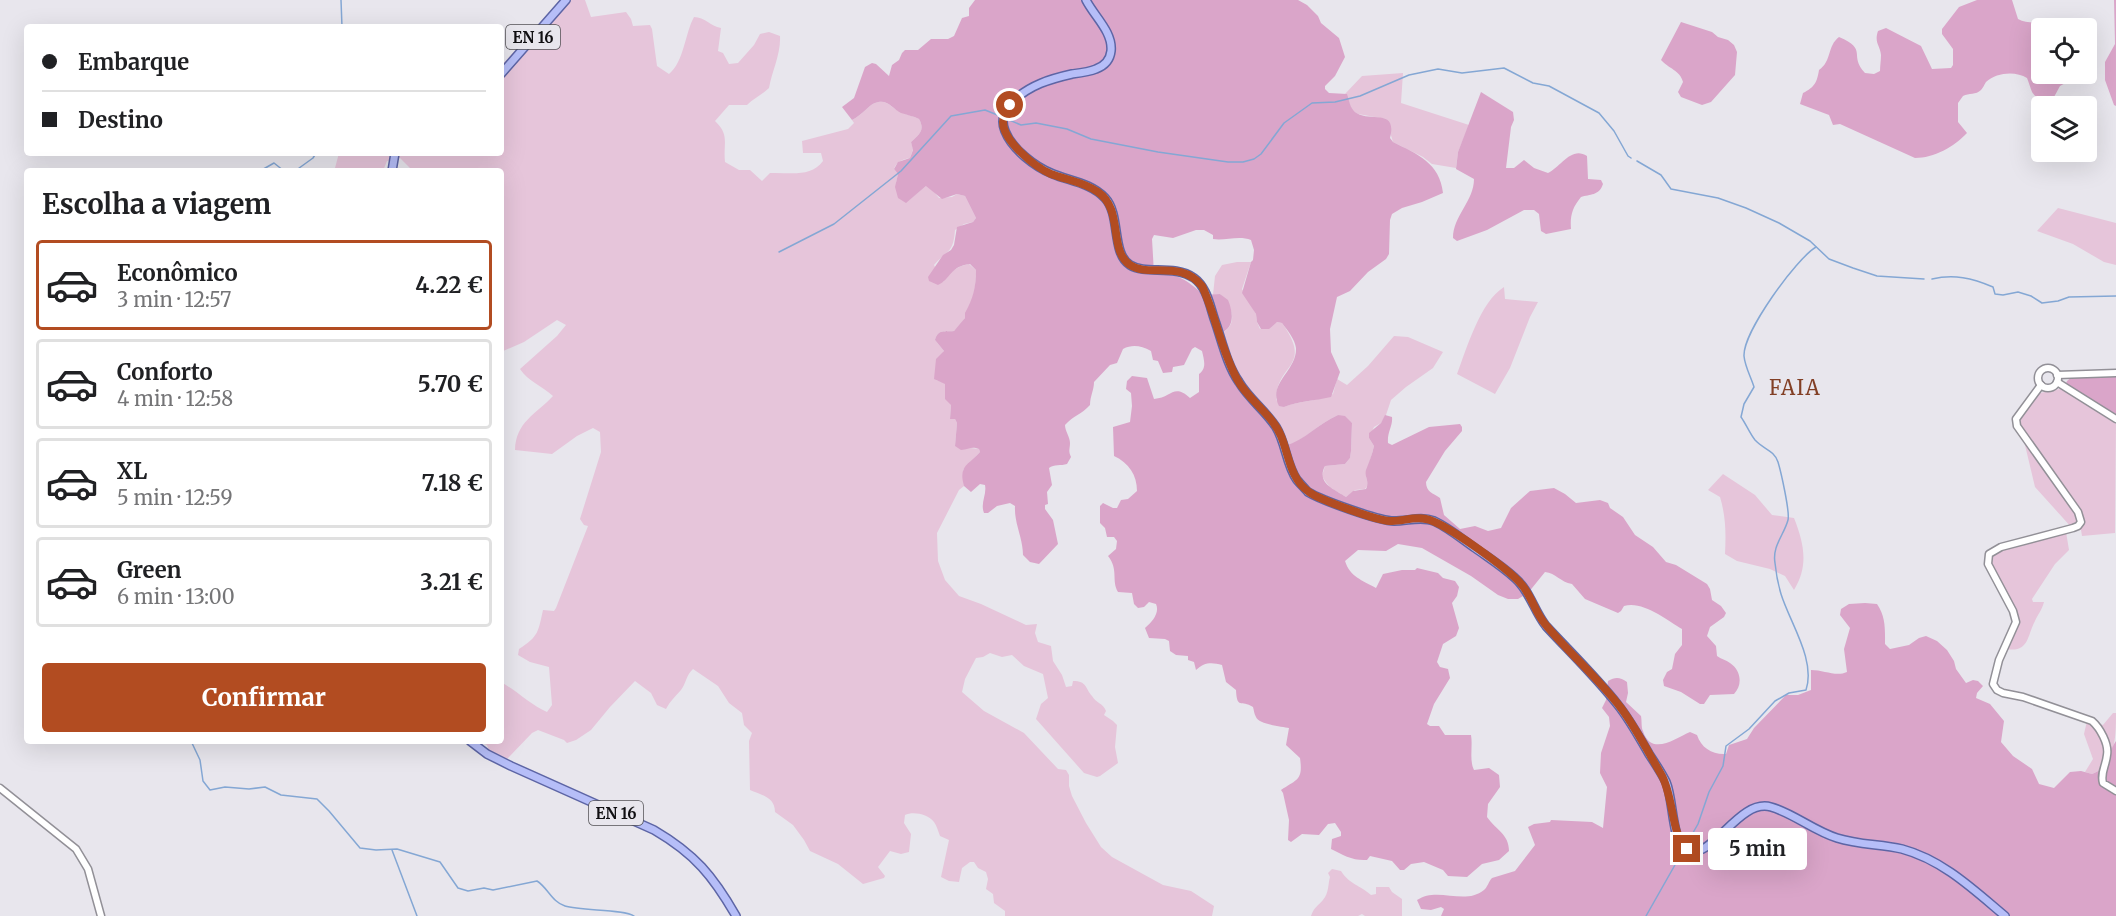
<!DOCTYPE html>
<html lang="pt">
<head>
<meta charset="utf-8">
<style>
  body { margin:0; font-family:Merriweather,serif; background:#f6f6f6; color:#202124; height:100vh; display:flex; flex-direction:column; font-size:22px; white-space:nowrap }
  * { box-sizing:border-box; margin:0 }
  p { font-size:20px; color:#757577 }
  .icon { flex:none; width:33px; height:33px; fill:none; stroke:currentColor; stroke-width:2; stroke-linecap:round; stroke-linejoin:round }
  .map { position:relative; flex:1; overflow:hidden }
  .details { position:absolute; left:24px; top:168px; width:480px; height:576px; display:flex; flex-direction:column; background:#fff; border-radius:6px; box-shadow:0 6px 24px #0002 }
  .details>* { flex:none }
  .hud { position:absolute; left:24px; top:24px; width:480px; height:132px; border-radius:6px; box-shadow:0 6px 24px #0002; display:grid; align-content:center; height:132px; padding:0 18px; background:#fff }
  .fabs { position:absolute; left:2031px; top:18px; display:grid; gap:12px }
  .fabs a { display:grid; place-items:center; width:66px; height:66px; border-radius:6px; background:#fff; box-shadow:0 6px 24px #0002; font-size:30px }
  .end { position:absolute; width:27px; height:27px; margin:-14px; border:8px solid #b24c21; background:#fff; box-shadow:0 0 0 3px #fff }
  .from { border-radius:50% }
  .bubble { position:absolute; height:42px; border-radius:6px; background:#fff; box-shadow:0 6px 24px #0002; font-size:20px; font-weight:700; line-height:42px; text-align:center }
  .hud b { display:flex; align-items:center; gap:21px; height:57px; font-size:22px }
  .hud b+b { border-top:2px solid #e0e0e0 }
  .hud i { width:15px; height:15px; background:#202124 }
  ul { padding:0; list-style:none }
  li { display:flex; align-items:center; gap:18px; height:90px; margin:0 12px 9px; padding:0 6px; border:3px solid #e0e0e0; border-radius:6px }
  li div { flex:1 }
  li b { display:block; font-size:22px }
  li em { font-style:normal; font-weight:700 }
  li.active { border-color:#b24c21 }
  li>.icon { width:54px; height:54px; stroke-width:1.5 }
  h2 { padding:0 18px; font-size:27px; line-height:72px }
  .cta { display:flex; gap:12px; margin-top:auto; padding:12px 18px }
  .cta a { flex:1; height:69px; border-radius:6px; background:#b24c21; color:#fff; font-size:24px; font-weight:700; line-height:69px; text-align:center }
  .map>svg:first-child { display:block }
  .green { fill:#e6c5da }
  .forest { fill:#daa5c9 }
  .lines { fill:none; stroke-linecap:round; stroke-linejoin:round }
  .stream { stroke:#84a7d4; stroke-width:1.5 }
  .secondary-casing { stroke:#929097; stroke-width:9 }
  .primary-casing { stroke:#5d65a5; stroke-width:10 }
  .secondary { stroke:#fff; stroke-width:6 }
  .primary { stroke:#b6bef8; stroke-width:7 }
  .route { stroke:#b24c21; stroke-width:8 }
  .labels { text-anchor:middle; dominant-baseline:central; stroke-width:6; stroke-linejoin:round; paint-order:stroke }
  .shield { fill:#e8e6ed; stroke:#515054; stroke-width:1.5 }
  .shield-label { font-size:15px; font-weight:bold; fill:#100f12 }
  .quarter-label { font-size:20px; letter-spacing:1.5px; fill:#823f25; stroke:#e8e6ed }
</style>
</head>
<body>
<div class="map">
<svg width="2116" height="916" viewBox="0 0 2116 916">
  <rect width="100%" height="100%" fill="#e8e6ed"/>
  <g class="green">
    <path d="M564 0H585L591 17 626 12 631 19 633 26 650 25 652 29 657 66 669 74C684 62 685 33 694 17 705 17 710 26 721 28L718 51 723 53 729 64 738 63 754 45 760 34 769 32 780 36C781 54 772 71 769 88 762 95 754 98 747 105H729L715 121C730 135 723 143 725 162L739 170H750L762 181 770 173C789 172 811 178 823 161L821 153H803L802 141 848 129 854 123 852 120C862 115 869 105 875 103 887 98 892 109 901 112 907 115 913 116 919 119 925 130 920 134 911 142L913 149 910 158C903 159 896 162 894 169L898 174 896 183 909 200 926 186H929L939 198 952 197 957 194 965 196 976 218 973 222 964 224 955 230C953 254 948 249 934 265L943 282C950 272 957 266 969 264L976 270C976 291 972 316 954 331 944 332 938 329 935 340L944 351C939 359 933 370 936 380L945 383 951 405 950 419H955L957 423 955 446 979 449 980 452 963 470 964 486 959 490 937 533 938 561 945 580 959 596 981 604 1026 625 1037 624 1035 633 1038 642 1051 646 1053 661 1062 675 1066 687 1072 686 1073 681C1087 681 1085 688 1092 696 1096 703 1103 703 1106 711L1104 715 1113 721 1117 725 1115 747 1118 763 1100 776 1097 777 1084 773 1036 719 1041 704 1048 698 1043 674 1024 666 1012 655 1002 657 990 653 983 657 976 658 965 679 962 692 984 711 1024 733 1058 769 1066 770 1069 775V786L1072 796 1086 823 1101 847 1112 857 1163 885 1191 891 1214 906 1212 916H1005V911L994 903 993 894 986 889 988 879 986 872 978 868 974 862H970L962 868 959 882 949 881 941 877 949 840 940 836C938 831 937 826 934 822 928 814 913 811 905 815L904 823 911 834 909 852 901 854 890 851 878 867 885 876 884 878 863 884 838 864 810 851 804 840 793 825 775 812C775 797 761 795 750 790L749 741 752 733 744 725 742 713 729 703 718 686 693 669C686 675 686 684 681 690 674 698 671 700 666 709L657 705 651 693 635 681 610 707 591 730 576 740 567 743 564 740 538 730 532 733 507 759 490 754 487 745 477 741H501V682C517 691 531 705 547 712L552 705 549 667 530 662 518 655 519 649C539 636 538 632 543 610L554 611 556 608 588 526 584 525 580 519 601 452 600 432 593 428 577 436 552 454 515 450C516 422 535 415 553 396 542 386 528 381 520 369L557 336 566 325 557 320 524 342 501 352V171H413L400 158 387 161 383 171H315C320 167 328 171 335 168L339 153H501V66L553 8Z"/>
    <path d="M1403 73 1401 103 1469 125 1458 152 1456 168 1432 164 1423 157 1393 142 1386 119 1358 114 1352 110 1345 94 1362 76Z"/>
    <path d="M2058 208 2116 223V265L2104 262 2073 244 2037 231Z"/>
    <path d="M1237 262H1251L1242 289 1256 314 1257 322 1260 329 1277 322 1282 323C1314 368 1276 363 1276 400L1284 407C1300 400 1317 402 1333 394L1337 379 1347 385 1368 366 1394 336 1408 337 1443 352 1433 368 1406 387 1391 400 1386 415 1381 423 1374 427 1369 438 1374 446 1366 476 1368 485 1365 489 1355 490 1346 497C1334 489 1330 490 1322 476L1325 466 1345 464 1350 458 1351 451 1352 423 1338 415C1319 423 1305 440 1285 447L1280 443 1264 413 1233 379 1226 358 1222 333C1239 324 1232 304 1220 294L1213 295 1215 276 1222 265Z"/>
    <path d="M1504 287 1505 299 1538 302 1530 317 1510 368 1495 394 1457 374C1467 348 1480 302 1504 287Z"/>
    <path d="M2064 388 2116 422 2115 533 2082 536 2081 530H2076L2072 528 2035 487 2019 420 2040 393Z"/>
    <path d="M1723 474 1755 495 1772 515 1794 518C1804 543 1809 566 1794 590L1785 576 1770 569 1737 561 1725 554C1726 534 1726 517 1720 497L1708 490Z"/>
    <path d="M2066 532 2069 550 2055 564 2032 599 2033 602H2044C2042 610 2038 614 2035 621 2027 636 2029 653 2006 649L2017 628 2014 608 1990 560 1991 554 1997 551Z"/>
    <path d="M2113 713H2116C2116 736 2116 764 2092 774L2085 772 2093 759 2084 734 2087 721 2103 725Z"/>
    <path d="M1332 869 1341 871C1350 885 1360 885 1371 895L1376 894V887H1389L1392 892 1402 899V916H1365L1362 914 1358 916H1311C1314 907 1318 906 1323 900 1329 893 1328 884 1330 877L1328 873Z"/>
  </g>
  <g class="forest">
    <path d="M975 0H1298L1307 5 1318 16 1321 23 1339 38 1345 57 1335 76 1325 86V89L1329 93 1347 94C1349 100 1350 108 1355 112 1368 123 1398 107 1390 138L1393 142C1417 154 1440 163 1443 193L1422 202 1402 208 1392 214 1390 220 1389 254 1386 259 1368 272 1350 291 1337 297 1330 329 1331 352 1340 372 1331 397C1314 401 1299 401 1284 407L1279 406C1267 383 1297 371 1296 348 1295 339 1287 330 1282 323L1277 322 1269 329H1261L1257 322 1256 314 1242 293 1251 262 1253 260 1254 250 1251 240C1239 235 1225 241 1213 239V235L1204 230H1196L1173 238 1154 235 1152 239 1154 273C1180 274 1185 279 1204 295L1220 294 1228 300C1233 312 1235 326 1222 333L1226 358 1233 379 1264 413 1280 443 1285 446C1305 440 1319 423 1338 415L1345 416 1352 423 1351 451 1350 458 1345 464 1325 466C1316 483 1334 489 1346 497L1353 491 1366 489C1370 481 1364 477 1366 470 1369 462 1372 455 1374 446L1369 438V433L1381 423 1385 415 1392 417C1393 426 1387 432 1388 443L1392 445 1429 427 1460 424 1462 427V431L1445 451 1426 482C1426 492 1433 493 1440 498L1444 515 1460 529 1475 526 1488 531 1501 528 1511 508 1530 491 1554 488 1565 494 1576 503 1600 500 1608 503 1610 508 1623 517 1635 535 1653 547 1666 562 1676 565 1707 584 1710 589 1712 600 1721 606 1726 613 1724 617 1710 627 1707 636 1716 646 1717 656C1721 659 1726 660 1730 663 1741 670 1743 685 1734 694L1710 695 1704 704H1700L1681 692 1664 686 1663 680 1667 672 1672 669 1675 654 1682 645V629C1667 620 1642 600 1624 606L1621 611 1618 613 1585 599 1572 584C1560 582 1556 573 1545 572L1528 593 1518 599H1508L1498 595 1471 576 1422 548 1398 544 1386 551 1358 550 1345 561C1350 577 1362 580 1376 588L1383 574 1402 570H1415L1417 568 1438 573 1443 578 1455 581 1459 587 1457 596 1452 603 1459 628 1456 636 1443 644 1437 662 1440 667 1448 669 1450 678 1434 704 1427 724 1430 726H1439L1445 735H1471C1473 746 1469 760 1474 770L1489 768 1499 775 1500 787 1488 804 1487 817C1496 830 1509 834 1509 851L1499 860 1482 864 1467 877 1448 876 1443 870 1424 862 1411 864 1404 870H1400L1392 861 1370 856 1367 860C1353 861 1343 855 1331 849L1332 839 1341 836V832L1335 823 1328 824 1319 835 1302 834 1291 842 1288 840 1289 820 1283 793 1281 790C1298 779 1303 780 1300 758L1286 745 1289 728C1282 727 1258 724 1256 717 1254 714 1254 710 1253 707 1241 699 1237 710 1236 690L1226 682 1222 665C1212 662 1204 662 1196 670L1194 662 1188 660V656L1176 655 1170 651 1169 641 1165 639 1149 638 1145 628C1152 622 1160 613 1156 604L1149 602 1144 607 1138 608 1134 604 1132 593 1118 592C1111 580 1119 570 1108 556L1116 549 1117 541 1114 537H1107L1105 528 1100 523V506L1103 503 1113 508H1117L1121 500 1128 499 1137 491C1137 475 1129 463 1114 456L1113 427 1130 422 1132 406 1131 393 1126 389 1127 381 1132 376 1147 378 1154 399C1172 398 1173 383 1190 398L1199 392V374C1207 368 1204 360 1202 351L1195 347 1192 349 1184 365 1173 367 1172 372 1163 373 1158 361 1153 360 1151 351C1141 346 1133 344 1123 349L1117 363 1110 365 1094 382C1094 390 1090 396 1090 405 1082 414 1073 416 1065 425 1065 431 1070 437 1070 443 1070 449 1068 451 1071 457L1067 464C1061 466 1054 464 1049 468L1052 485 1047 492 1048 504 1045 505V509L1053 520 1058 544 1039 564 1030 562 1023 555C1023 538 1014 523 1015 506L1010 503 997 506 988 513H984C980 503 987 495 985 485L980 484 971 492 964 486C958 465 969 465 980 452L979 449C972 446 969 449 961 450L955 446 957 423 955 419H950L951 405 945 399V384L934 379 936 359 944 351 935 340C938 329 944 332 954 331L965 318V313C973 299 976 287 976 270L970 264C950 266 951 279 938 285L929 281 928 277 943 255 951 250 954 245 957 227 973 222 976 218 965 196 957 194 942 199 926 186 906 203 898 198 895 187 898 174 894 169 898 162 910 158 913 150 911 142C920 134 925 130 919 119 913 116 907 115 901 113 892 108 887 98 875 103 869 105 862 115 852 120L842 107 854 98 865 67 872 63 876 64 889 76 892 65 899 60 902 53 905 50H918L931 39H948L954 36 962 18 969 16V8Z"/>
    <path d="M1977 0H2012L2018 19C2032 27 2051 17 2063 28H2042V74H2085V78L2078 84 2067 82 2060 86 2054 97C2031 100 2034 96 2027 78 2016 71 1997 72 1986 82 1984 85 1983 88 1981 90 1976 95 1969 93 1963 96L1958 103V122L1967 133C1954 147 1934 158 1915 158L1840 124 1833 125 1829 115 1800 104 1803 93C1815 87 1817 82 1819 70 1832 61 1827 46 1839 37 1869 50 1848 55 1865 73L1874 74 1880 71C1880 66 1881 60 1881 55 1880 45 1874 43 1878 31L1886 28 1921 46 1932 69 1951 68 1953 65V49L1942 34V29L1959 7Z"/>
    <path d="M2114 0H2116V106L2114 105 2105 80V62L2115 44Z"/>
    <path d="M1681 22 1712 32 1718 37 1728 40 1734 45 1737 52 1735 75 1711 102 1702 105 1681 97 1678 92 1683 82C1680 70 1669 69 1661 60Z"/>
    <path d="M1481 92 1513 112 1514 120 1511 127 1506 168H1514L1524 160 1534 168 1548 173C1561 167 1571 146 1587 156L1588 179 1601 180 1603 184C1599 196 1590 194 1581 197 1572 208 1570 216 1571 229L1546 234 1541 231 1539 214 1534 210H1524L1487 230 1457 241 1453 238C1453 216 1474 201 1474 179L1456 169 1458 152Z"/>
    <path d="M2073 376H2116V422L2064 388 2067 381Z"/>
    <path d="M1865 603 1877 604C1886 617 1885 630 1885 644L1890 649 1909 645 1919 638 1926 636 1937 641 1947 650 1954 661 1956 669 1966 683 1973 680 1978 681 1983 686 1977 693 1976 698 1990 704 2004 721 2001 742 2013 756 2032 769 2039 784 2054 788 2070 772 2081 771 2092 774C2110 767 2106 756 2116 741V916H1441L1444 909 1441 907 1431 910 1421 909 1417 900C1438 886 1464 906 1484 890 1487 888 1489 881 1492 878L1515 871 1535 845 1528 827 1534 824 1550 822 1551 820 1592 822 1603 828 1607 787 1600 773 1601 753 1610 726 1609 717 1602 708 1606 700 1608 681C1615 677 1620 677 1627 682L1628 693 1626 702 1641 716C1642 721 1641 727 1643 731 1651 757 1676 738 1690 732L1697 735C1701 748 1713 755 1726 754L1729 745 1747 739 1754 728 1786 695H1798L1811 690V670C1824 670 1836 677 1847 672L1844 649 1850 628 1840 615 1841 609 1849 604Z"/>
  </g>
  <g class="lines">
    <g class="stream">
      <path d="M341 0 342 27"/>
      <path d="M1007 119 1021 125 1036 123 1067 129 1091 139 1158 152 1228 162H1243L1254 159 1261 154 1284 123 1312 103 1335 102 1360 96 1409 75 1438 69 1462 73 1504 68 1533 83 1549 86 1599 113 1614 131 1628 156 1631 158"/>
      <path d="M1637 161 1661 175 1671 189 1718 198 1746 208 1779 223 1810 241 1829 259 1853 268 1877 276 1924 279"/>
      <path d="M260 171 274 163 284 171"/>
      <path d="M295 171 313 158 316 153"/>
      <path d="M779 252 834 224 901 171 951 116 985 110 1000 116"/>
      <path d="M1932 279C1954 274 1972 278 1993 287L1995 294 2003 295 2018 292 2031 296 2042 303 2058 301 2069 297 2116 296"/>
      <path d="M191 741 200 760 203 781 210 790 225 787 249 789 265 787 281 795 317 799 329 811 360 848 376 850 397 849 440 862 458 888 468 891 484 888 493 890 537 881C548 888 552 902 565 906 581 911 625 909 634 916"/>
      <path d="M1686 845 1698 824 1709 792 1723 766 1726 746 1749 729 1775 701 1789 693 1806 690C1816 660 1790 623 1781 594 1778 584 1776 573 1775 563 1772 546 1784 535 1788 520 1790 512 1781 472 1778 462 1774 450 1763 449 1755 440 1750 434 1746 424 1741 417L1744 404 1754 387C1751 377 1745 367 1744 356 1743 332 1796 259 1816 247"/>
      <path d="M392 850 417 916"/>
      <path d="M1646 916 1684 849"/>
    </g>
    <defs>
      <g id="secondary">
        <circle cx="2048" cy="378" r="10"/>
        <path d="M2057 375 2116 373"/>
        <path d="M2057 382 2116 419"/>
        <path d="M2041 385 2016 419 2017 426 2078 512 2081 522 2078 526 2073 528 2001 547 1989 554 1988 564 2013 611 2016 622 1999 660 1993 684 1997 690 2003 693 2023 697 2092 721C2100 728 2109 744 2107 755 2106 766 2100 773 2103 783L2116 791"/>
        <path d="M0 788 76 849 88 869 101 916"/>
      </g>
      <g id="primary">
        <path d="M1086 0C1094 16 1113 32 1111 51 1110 60 1104 66 1096 69 1089 72 1080 73 1072 74 1050 79 1030 85 1013 101 1005 110 1000 119 1005 131 1012 149 1035 167 1053 174 1070 181 1091 183 1105 198 1121 215 1111 253 1130 265 1146 275 1174 264 1194 278 1207 287 1210 307 1215 321 1222 341 1227 365 1239 382 1249 399 1265 410 1276 427 1286 443 1286 464 1297 480 1298 481 1307 491 1308 492 1321 500 1379 521 1394 521 1408 521 1421 516 1434 521 1449 528 1462 539 1475 548 1489 558 1503 567 1515 578 1530 591 1534 611 1546 626 1570 652 1596 677 1618 705 1630 720 1639 737 1649 754 1655 763 1661 772 1666 782 1673 798 1672 835 1682 845 1707 873 1736 797 1771 807 1793 813 1814 831 1837 838 1859 845 1881 844 1902 849 1943 860 1974 890 2005 916"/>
        <path d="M501 74 566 0"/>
        <path d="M392 171 395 153"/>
        <path d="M470 741 487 754 511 766 654 830C695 854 713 876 736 916"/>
      </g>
    </defs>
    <use href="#secondary" class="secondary-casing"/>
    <use href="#primary" class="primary-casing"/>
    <use href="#secondary" class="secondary"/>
    <use href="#primary" class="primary"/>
  </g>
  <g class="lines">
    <path class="route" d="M1010 105C1007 110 1003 116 1003 122 1003 141 1035 167 1051 174 1067 180 1084 182 1098 192 1124 210 1108 250 1130 265 1149 278 1180 259 1202 286 1216 316 1221 350 1237 379 1248 400 1272 414 1281 436 1289 455 1290 479 1309 492 1320 500 1376 520 1390 521 1401 522 1414 516 1426 519 1444 522 1510 570 1522 585 1532 597 1535 612 1545 624 1569 653 1598 678 1621 708 1636 728 1648 752 1661 774 1674 796 1671 836 1687 849"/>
  </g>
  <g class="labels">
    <g class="shield">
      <rect x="506" y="25" width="54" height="24" rx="4.5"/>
      <rect x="589" y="801" width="54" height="24" rx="4.5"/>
    </g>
    <g class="shield-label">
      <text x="533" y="37">EN 16</text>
      <text x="616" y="813">EN 16</text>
    </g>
    <g class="quarter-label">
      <text x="1795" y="387">FAIA</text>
    </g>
  </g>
</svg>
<div class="fabs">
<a><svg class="icon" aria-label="locate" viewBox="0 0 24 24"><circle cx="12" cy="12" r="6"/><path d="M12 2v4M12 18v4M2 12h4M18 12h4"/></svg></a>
<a><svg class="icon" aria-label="layers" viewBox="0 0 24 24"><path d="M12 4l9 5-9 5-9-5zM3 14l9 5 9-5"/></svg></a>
</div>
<i class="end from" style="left:1010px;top:105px"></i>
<i class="end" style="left:1687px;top:849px"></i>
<div class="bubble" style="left:1708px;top:828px;width:99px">5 min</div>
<div class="hud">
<b><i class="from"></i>Embarque</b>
<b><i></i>Destino</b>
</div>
<section class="details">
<h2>Escolha a viagem</h2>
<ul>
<li class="active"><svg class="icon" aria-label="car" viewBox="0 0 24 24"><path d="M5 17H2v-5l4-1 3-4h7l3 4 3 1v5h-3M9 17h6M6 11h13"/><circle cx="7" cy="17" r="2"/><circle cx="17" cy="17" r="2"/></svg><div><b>Econômico</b><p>3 min · 12:57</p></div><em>4.22 €</em></li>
<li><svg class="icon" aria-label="car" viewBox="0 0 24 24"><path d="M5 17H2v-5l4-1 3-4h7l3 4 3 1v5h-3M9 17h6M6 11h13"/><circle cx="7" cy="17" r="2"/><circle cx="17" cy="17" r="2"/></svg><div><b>Conforto</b><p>4 min · 12:58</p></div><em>5.70 €</em></li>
<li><svg class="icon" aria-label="car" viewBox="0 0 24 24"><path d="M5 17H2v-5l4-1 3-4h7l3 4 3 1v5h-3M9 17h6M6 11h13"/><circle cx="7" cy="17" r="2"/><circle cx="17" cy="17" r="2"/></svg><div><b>XL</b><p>5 min · 12:59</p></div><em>7.18 €</em></li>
<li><svg class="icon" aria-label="car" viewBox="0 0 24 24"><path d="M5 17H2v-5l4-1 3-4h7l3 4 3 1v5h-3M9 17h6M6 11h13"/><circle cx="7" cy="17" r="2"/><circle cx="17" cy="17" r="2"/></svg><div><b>Green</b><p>6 min · 13:00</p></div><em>3.21 €</em></li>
</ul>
<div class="cta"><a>Confirmar</a></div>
</section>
</div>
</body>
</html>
